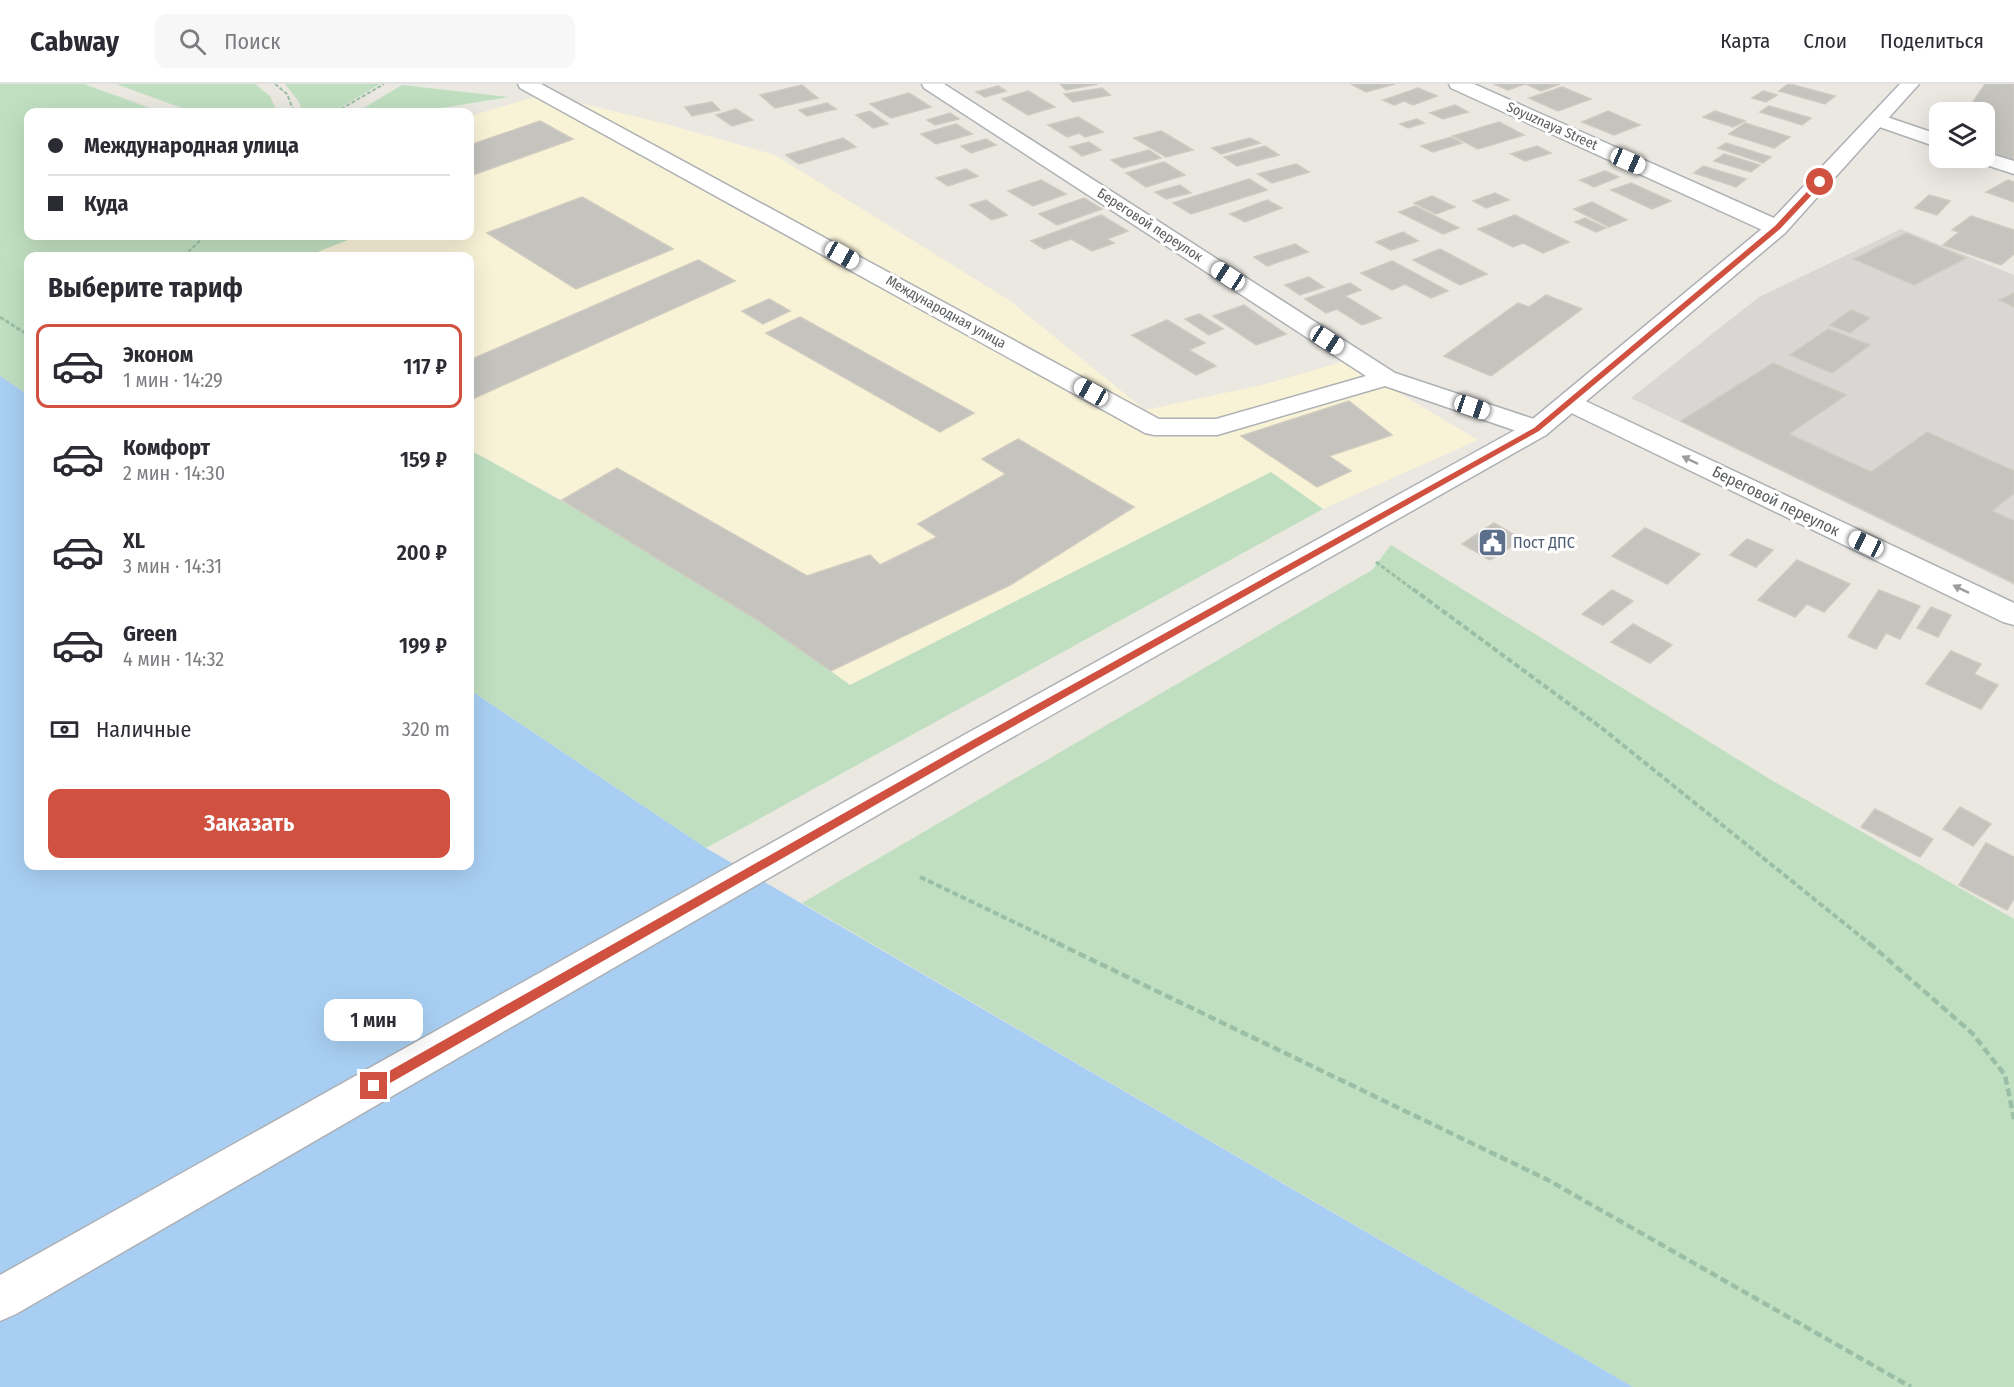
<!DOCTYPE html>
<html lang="ru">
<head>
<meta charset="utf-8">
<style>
  body { margin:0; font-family:"Fira Sans Condensed",sans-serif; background:#f7f7f7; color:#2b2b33; height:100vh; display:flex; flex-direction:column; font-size:22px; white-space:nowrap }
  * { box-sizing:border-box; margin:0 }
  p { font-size:20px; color:#7c7c81 }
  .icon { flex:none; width:33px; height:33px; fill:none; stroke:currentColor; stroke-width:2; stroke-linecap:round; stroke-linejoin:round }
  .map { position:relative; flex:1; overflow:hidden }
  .details { position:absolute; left:24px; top:168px; width:450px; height:618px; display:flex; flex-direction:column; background:#fff; border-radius:12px; box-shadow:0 6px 24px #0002 }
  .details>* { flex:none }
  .guide { position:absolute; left:24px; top:24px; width:450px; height:132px; border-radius:12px; box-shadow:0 6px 24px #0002; display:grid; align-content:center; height:132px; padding:0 24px; background:#fff }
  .fabs { position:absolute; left:1929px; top:18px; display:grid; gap:12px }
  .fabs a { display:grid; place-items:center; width:66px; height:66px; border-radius:12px; background:#fff; box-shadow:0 6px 24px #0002; font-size:30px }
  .end { position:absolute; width:27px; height:27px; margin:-14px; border:8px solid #d15140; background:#fff; box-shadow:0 0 0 3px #fff }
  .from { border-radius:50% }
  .bubble { position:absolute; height:42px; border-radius:12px; background:#fff; box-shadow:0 6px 24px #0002; font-size:20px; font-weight:600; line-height:42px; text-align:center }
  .car { position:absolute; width:18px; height:36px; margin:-18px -9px; border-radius:8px; box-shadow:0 0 4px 2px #0007; background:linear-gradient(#fff 24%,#345 0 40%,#fff 0 76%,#345 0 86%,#fff 0) }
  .guide b { display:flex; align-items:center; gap:21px; height:57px; font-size:22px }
  .guide b+b { border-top:2px solid #e1e1e2 }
  .guide i { width:15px; height:15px; background:#2b2b33 }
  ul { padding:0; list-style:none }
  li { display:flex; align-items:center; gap:18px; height:84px; margin:0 12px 9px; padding:0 12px; border:3px solid transparent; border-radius:12px }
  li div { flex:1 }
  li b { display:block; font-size:22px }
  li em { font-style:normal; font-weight:600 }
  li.active { border-color:#d15140 }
  li>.icon { width:54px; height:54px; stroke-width:1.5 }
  h2 { padding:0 24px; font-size:27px; line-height:72px }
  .pay { display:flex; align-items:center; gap:15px; height:66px; padding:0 24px; font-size:22px }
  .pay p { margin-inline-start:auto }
  .cta { display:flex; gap:12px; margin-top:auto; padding:12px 24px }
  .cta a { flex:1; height:69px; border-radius:12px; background:#d15140; color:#fff; font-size:24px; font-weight:600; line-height:69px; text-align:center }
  header { display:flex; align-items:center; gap:36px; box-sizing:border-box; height:84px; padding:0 30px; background:#fff; border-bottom:2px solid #e1e1e2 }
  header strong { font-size:28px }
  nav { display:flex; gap:33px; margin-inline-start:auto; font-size:21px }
  .search { width:420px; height:54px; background:#f7f7f7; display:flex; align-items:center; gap:15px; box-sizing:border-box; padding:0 21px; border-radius:12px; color:#7c7c81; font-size:22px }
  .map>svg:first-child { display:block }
  .commercial { fill:#f8f2d7 }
  .industrial { fill:#d9d7d3 }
  .green { fill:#c0dfc1 }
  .water { fill:#a8cff3 }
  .building { fill:#c5c3bd; stroke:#cecac0; stroke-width:1.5 }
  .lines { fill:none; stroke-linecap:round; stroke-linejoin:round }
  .minor-casing { stroke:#aeb1b4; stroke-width:3 }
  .tertiary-casing { stroke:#aeb1b4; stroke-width:3 }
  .secondary-casing { stroke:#adb0b4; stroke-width:3 }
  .path-far3 { stroke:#9abfa6; stroke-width:2; stroke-dasharray:4 2; stroke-linecap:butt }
  .path-far2 { stroke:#9abfa6; stroke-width:3; stroke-dasharray:4.5 2; stroke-linecap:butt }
  .path-far1 { stroke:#9abfa6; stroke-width:4; stroke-dasharray:6 3; stroke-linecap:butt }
  .path { stroke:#9abfa6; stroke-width:4.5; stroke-dasharray:8 4; stroke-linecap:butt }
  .minor { fill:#fff; fill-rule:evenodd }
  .tertiary { fill:#fff; fill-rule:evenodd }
  .secondary { fill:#fff; fill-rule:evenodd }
  .oneway { fill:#9b9d9f }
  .route { fill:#d15140 }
  .labels { text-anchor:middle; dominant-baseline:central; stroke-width:6; stroke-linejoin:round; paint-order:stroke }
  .far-street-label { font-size:14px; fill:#595c5f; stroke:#fff }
  .street-label { font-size:16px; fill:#595c5f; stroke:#fff }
  .service-label { font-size:16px; fill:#4e5e75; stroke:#fff; text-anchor:start }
</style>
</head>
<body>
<header>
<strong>Cabway</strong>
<div class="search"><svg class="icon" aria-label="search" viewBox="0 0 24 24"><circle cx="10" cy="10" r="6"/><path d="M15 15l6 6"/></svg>Поиск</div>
<nav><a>Карта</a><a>Слои</a><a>Поделиться</a></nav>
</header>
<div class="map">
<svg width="2014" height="1303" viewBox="0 0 2014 1303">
  <rect width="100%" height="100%" fill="#eae8e1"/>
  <path class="commercial" d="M551 8 568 16 666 40 775 71 1009 216 1145 326 1262 301 1345 277 1478 356 1323 425 1271 388 850 601 759 537 562 416 470 366V172H307L358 152H470V32Z"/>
  <path class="industrial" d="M1901 145 2014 191V501L1631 314 1759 213Z"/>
  <g class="green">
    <path d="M0 0H84L161 28H28V152H358L307 172H28V311L0 292Z"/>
    <path d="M116 0H255L270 12 277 28H193Z"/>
    <path d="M285 0H380L333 28H303L299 18Z"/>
    <path d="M402 1 509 13 417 28H357Z"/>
    <path d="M470 366C600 437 730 513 850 601L1271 388 1323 425 706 764 470 606Z"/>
    <path d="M1391 461 1768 694 2014 835V1303H1633L802 819 1372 486Z"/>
  </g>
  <path class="water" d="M0 292 28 311V782H470V606L706 764 1633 1303H0Z"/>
  <g class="building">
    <path d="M1060 0H1098L1066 6Z"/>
    <path d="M1351 0H1395L1366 8Z"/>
    <path d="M1494 0H1525L1508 6Z"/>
    <path d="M1526 0H1560L1541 7Z"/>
    <path d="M1788 0H1790L1835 12 1825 20 1779 7Z"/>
    <path d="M1985 0H2014V77L1984 67V28H1966Z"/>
    <path d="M802 1 818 14 775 24 760 11Z"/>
    <path d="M998 2 1006 7 985 13 976 8Z"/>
    <path d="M1562 3 1591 15 1558 27 1529 14Z"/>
    <path d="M1102 4 1110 11 1073 18 1064 10Z"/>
    <path d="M1418 4 1437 12 1413 21 1404 17 1394 21 1383 16Z"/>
    <path d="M1028 7 1055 23 1028 31 1002 15Z"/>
    <path d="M1763 7 1777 11 1766 18 1752 14Z"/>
    <path d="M909 9 931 23 891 34 870 20Z"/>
    <path d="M712 18 720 26 692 32 685 23Z"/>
    <path d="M827 19 836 25 807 32 799 26Z"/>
    <path d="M1455 21 1468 28 1443 35 1430 29Z"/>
    <path d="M1769 22 1811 34 1802 41 1760 28Z"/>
    <path d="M736 25 753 36 732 42 716 31Z"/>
    <path d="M870 27 888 40 873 44 856 31Z"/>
    <path d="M1608 27 1640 41 1614 51 1582 38Z"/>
    <path d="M1715 27 1745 37 1733 43 1703 33Z"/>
    <path d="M950 29 959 35 935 41 927 36Z"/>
    <path d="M1078 33 1103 48 1085 53 1079 49 1067 53 1048 41Z"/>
    <path d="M1417 35 1424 39 1408 44 1400 40Z"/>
    <path d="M540 37 573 55 470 92V61Z"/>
    <path d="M1499 38 1524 51 1478 65 1453 52Z"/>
    <path d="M1745 39 1790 53 1774 64 1729 50Z"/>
    <path d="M956 40 972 50 936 60 921 50Z"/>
    <path d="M1161 47 1193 66 1166 73 1134 54Z"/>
    <path d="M1451 53 1462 59 1433 68 1421 62Z"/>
    <path d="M843 54 856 63 799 80 786 71Z"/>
    <path d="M1250 54 1260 59 1221 70 1212 64Z"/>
    <path d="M986 55 996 61 971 69 961 62Z"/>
    <path d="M1089 58 1101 66 1082 72 1070 63Z"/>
    <path d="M1726 59 1771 73 1763 79 1718 64Z"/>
    <path d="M1265 62 1279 71 1237 82 1224 73Z"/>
    <path d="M1537 62 1551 69 1525 77 1511 70Z"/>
    <path d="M1149 66 1161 74 1123 84 1111 76Z"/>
    <path d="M1724 70 1760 81 1751 88 1714 77Z"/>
    <path d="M1164 78 1185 91 1146 103 1126 89Z"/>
    <path d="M1296 80 1309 88 1272 99 1258 90Z"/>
    <path d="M1703 82 1746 95 1736 103 1694 89Z"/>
    <path d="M966 85 978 92 948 102 936 94Z"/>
    <path d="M1605 87 1619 93 1594 103 1580 96Z"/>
    <path d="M1249 95 1267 106 1191 130 1173 119Z"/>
    <path d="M1041 96 1066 110 1033 122 1008 107Z"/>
    <path d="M2008 96 2014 98V118L1986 108Z"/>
    <path d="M1631 99 1671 117 1652 125 1611 106Z"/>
    <path d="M1180 101 1191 109 1166 115 1155 108Z"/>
    <path d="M1495 109 1509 116 1486 124 1473 117Z"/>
    <path d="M1929 111 1950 117 1937 131 1915 124Z"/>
    <path d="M1432 112 1455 123 1436 130 1414 119Z"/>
    <path d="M582 113 673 165 576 205 487 149Z"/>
    <path d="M1084 114 1102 125 1057 141 1039 130Z"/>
    <path d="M986 116 1007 131 992 136 970 121Z"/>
    <path d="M1267 116 1282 124 1245 138 1230 130Z"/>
    <path d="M1592 118 1627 136 1609 143 1574 125Z"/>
    <path d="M1415 122 1459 144 1443 150 1399 128Z"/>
    <path d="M1101 131 1128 147 1107 155 1114 159 1092 167 1071 155 1044 165 1031 157Z"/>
    <path d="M1515 131 1569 158 1543 169 1523 159 1513 163 1478 145Z"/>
    <path d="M1971 132 2014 146V170L2001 181 1943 161 1959 148 1952 146Z"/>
    <path d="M1585 134 1606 144 1596 148 1575 138Z"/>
    <path d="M1403 148 1418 157 1391 166 1376 158Z"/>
    <path d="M1906 149 1966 174 1914 201 1854 175Z"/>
    <path d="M1295 160 1308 168 1267 182 1254 173Z"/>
    <path d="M1440 165 1487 190 1460 201 1413 176Z"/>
    <path d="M698 176 735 197 470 316V276Z"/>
    <path d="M1392 177 1448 207 1431 214 1405 200 1392 206 1361 189Z"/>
    <path d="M1309 193 1324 203 1300 211 1285 201Z"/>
    <path d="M1350 199 1361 206 1345 212 1381 234 1362 241 1337 225 1326 229 1305 215Z"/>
    <path d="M2014 209V223L1999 216Z"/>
    <path d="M1546 211 1582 225 1491 292 1444 272 1518 219 1529 223Z"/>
    <path d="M769 215 790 227 763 240 742 227Z"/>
    <path d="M1244 221 1286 250 1256 261 1213 232Z"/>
    <path d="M1851 226 1870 234 1850 249 1830 241Z"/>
    <path d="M1199 230 1223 245 1209 251 1185 235Z"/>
    <path d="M800 233 974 329 940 348 766 249Z"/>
    <path d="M1167 236 1205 259 1189 266 1216 282 1196 291 1132 251Z"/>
    <path d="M1828 245 1870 261 1832 289 1790 271Z"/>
    <path d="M1773 279 1846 311 1789 350 1871 388 1927 348 2014 387V409L1992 427 2014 437V499L1681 337Z"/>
    <path d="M1349 317 1392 351 1329 372 1351 387 1317 403 1241 352Z"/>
    <path d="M1018 355 1134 423 1012 500 831 587 759 537 562 416 617 384 807 492 870 471 880 481 937 453 918 440 1006 390 982 375Z"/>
    <path d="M1494 439 1523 456 1490 476 1462 460Z"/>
    <path d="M1645 444 1700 470 1667 500 1612 472Z"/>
    <path d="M1747 455 1773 466 1756 483 1730 471Z"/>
    <path d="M1797 476 1850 500 1824 528 1807 520 1795 533 1758 516Z"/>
    <path d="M1612 506 1633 517 1603 541 1582 530Z"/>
    <path d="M1879 506 1920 522 1900 555 1886 549 1876 565 1848 553Z"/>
    <path d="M1931 523 1951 531 1938 553 1917 544Z"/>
    <path d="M1633 540 1672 561 1650 579 1611 558Z"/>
    <path d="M1951 567 1981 580 1974 590 1998 601 1981 625 1926 600Z"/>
    <path d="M1960 723 1991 740 1973 762 1943 745Z"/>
    <path d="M1875 725 1933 755 1920 773 1861 743Z"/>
    <path d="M1986 759 2014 773V815L2007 826 1959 801Z"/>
  </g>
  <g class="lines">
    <defs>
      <g id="minor">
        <path d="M518 0H541L1159 335H1216L1366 292 924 4 922 0H944L1395 289 1546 339 1550 345 1546 351 1537 353 1528 351 1385 302 1217 351H1154L1145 349 520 4Z"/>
        <path d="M1878 30 1940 51V64L1871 40 1868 36 1871 32Z"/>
        <path d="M1984 68 2014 77V90L1977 78 1974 74H1984Z"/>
        <path d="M1570 311 1579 314 2014 519V541L2003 538 1561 324 1557 319 1561 314Z"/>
      </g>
      <path id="tertiary" d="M1449 0H1474L1785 139 1788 144 1785 149 1777 151 1769 149 1451 4Z"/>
      <path id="secondary" d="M1900 0H1919L1785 149 1546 351 988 667 16 1230 0 1237V1191L964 651 1528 339 1769 139Z"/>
    </defs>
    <use href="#minor" class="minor-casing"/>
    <use href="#tertiary" class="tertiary-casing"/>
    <use href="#secondary" class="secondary-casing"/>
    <g class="path-far3">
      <path d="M275 0 287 10 294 28"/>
      <path d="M336 28 384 0"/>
      <path d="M184 172 205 152"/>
    </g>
    <g class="path-far2">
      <path d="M0 233 28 251"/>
      <path d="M1376 478 1415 507"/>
    </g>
    <g class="path-far1">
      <path d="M1413 505 1603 645 1870 860"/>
      <path d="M920 793 1060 860"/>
    </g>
    <g class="path">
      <path d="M1057 859 1548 1096 1911 1303"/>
      <path d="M1869 859 1972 949 2005 991 2014 1035"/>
    </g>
    <use href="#minor" class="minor"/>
    <use href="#tertiary" class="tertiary"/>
    <use href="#secondary" class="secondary"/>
  </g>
  <defs><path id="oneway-solid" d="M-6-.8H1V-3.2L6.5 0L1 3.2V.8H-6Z" transform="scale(1.5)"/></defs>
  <g class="oneway">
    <use href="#oneway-solid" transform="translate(1690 376) rotate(-154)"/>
    <use href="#oneway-solid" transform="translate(1961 505) rotate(-154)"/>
  </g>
  <path class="route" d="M1818 96 1824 98 1780 145 1539 347 980 661 378 1006H370V998L973 656 1534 344 1775 142Z"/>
  <defs>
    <symbol id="civic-square" viewBox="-11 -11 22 22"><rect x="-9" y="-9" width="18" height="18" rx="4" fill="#5c6f8a" stroke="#fff"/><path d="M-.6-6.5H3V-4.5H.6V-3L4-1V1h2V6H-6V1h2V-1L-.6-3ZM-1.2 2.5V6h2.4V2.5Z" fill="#fff"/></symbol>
  </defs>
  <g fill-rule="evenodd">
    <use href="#civic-square" x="1476" y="442" width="33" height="33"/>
  </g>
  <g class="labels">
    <g class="far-street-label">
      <text transform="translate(1552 42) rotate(24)">Soyuznaya Street</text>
      <text transform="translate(1150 141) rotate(33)">Береговой переулок</text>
      <text transform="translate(946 228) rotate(29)">Международная улица</text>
    </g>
    <g class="street-label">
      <text transform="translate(1776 417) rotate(26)">Береговой переулок</text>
    </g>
    <g class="service-label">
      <text x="1513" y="458">Пост ДПС</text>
    </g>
  </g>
</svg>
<div class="fabs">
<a><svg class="icon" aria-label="layers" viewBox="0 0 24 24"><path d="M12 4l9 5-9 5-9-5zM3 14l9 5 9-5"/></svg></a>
</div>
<i class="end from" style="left:1820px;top:98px"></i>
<i class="end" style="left:374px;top:1002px"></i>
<div class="bubble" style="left:324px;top:915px;width:99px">1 мин</div>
<i class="car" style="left:1628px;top:77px;rotate:114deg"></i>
<i class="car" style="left:842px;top:171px;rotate:119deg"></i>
<i class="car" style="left:1228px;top:192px;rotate:303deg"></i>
<i class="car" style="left:1327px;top:256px;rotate:123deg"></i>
<i class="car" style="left:1091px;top:308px;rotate:299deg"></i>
<i class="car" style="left:1472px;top:323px;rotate:109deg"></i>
<i class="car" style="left:1866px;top:460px;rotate:295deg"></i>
<div class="guide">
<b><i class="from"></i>Международная улица</b>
<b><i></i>Куда</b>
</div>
<section class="details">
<h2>Выберите тариф</h2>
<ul>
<li class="active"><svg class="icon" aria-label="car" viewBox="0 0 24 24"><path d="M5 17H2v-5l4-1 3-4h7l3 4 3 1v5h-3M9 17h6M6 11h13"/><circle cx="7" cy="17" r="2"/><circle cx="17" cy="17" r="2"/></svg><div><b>Эконом</b><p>1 мин · 14:29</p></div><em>117 ₽</em></li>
<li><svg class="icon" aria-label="car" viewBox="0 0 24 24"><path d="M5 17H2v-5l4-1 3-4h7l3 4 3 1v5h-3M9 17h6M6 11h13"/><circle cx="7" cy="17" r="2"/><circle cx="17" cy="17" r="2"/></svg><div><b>Комфорт</b><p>2 мин · 14:30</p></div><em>159 ₽</em></li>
<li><svg class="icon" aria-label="car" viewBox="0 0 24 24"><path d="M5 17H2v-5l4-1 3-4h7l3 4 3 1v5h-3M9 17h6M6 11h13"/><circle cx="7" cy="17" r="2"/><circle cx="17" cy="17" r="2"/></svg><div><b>XL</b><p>3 мин · 14:31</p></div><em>200 ₽</em></li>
<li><svg class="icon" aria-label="car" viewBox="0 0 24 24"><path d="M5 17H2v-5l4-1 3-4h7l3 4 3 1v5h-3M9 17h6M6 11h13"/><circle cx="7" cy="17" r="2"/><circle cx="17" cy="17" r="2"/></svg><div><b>Green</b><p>4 мин · 14:32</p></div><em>199 ₽</em></li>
</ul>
<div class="pay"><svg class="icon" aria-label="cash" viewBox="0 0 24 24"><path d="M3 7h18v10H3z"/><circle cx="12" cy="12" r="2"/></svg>Наличные<p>320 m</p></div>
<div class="cta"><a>Заказать</a></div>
</section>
</div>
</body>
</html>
